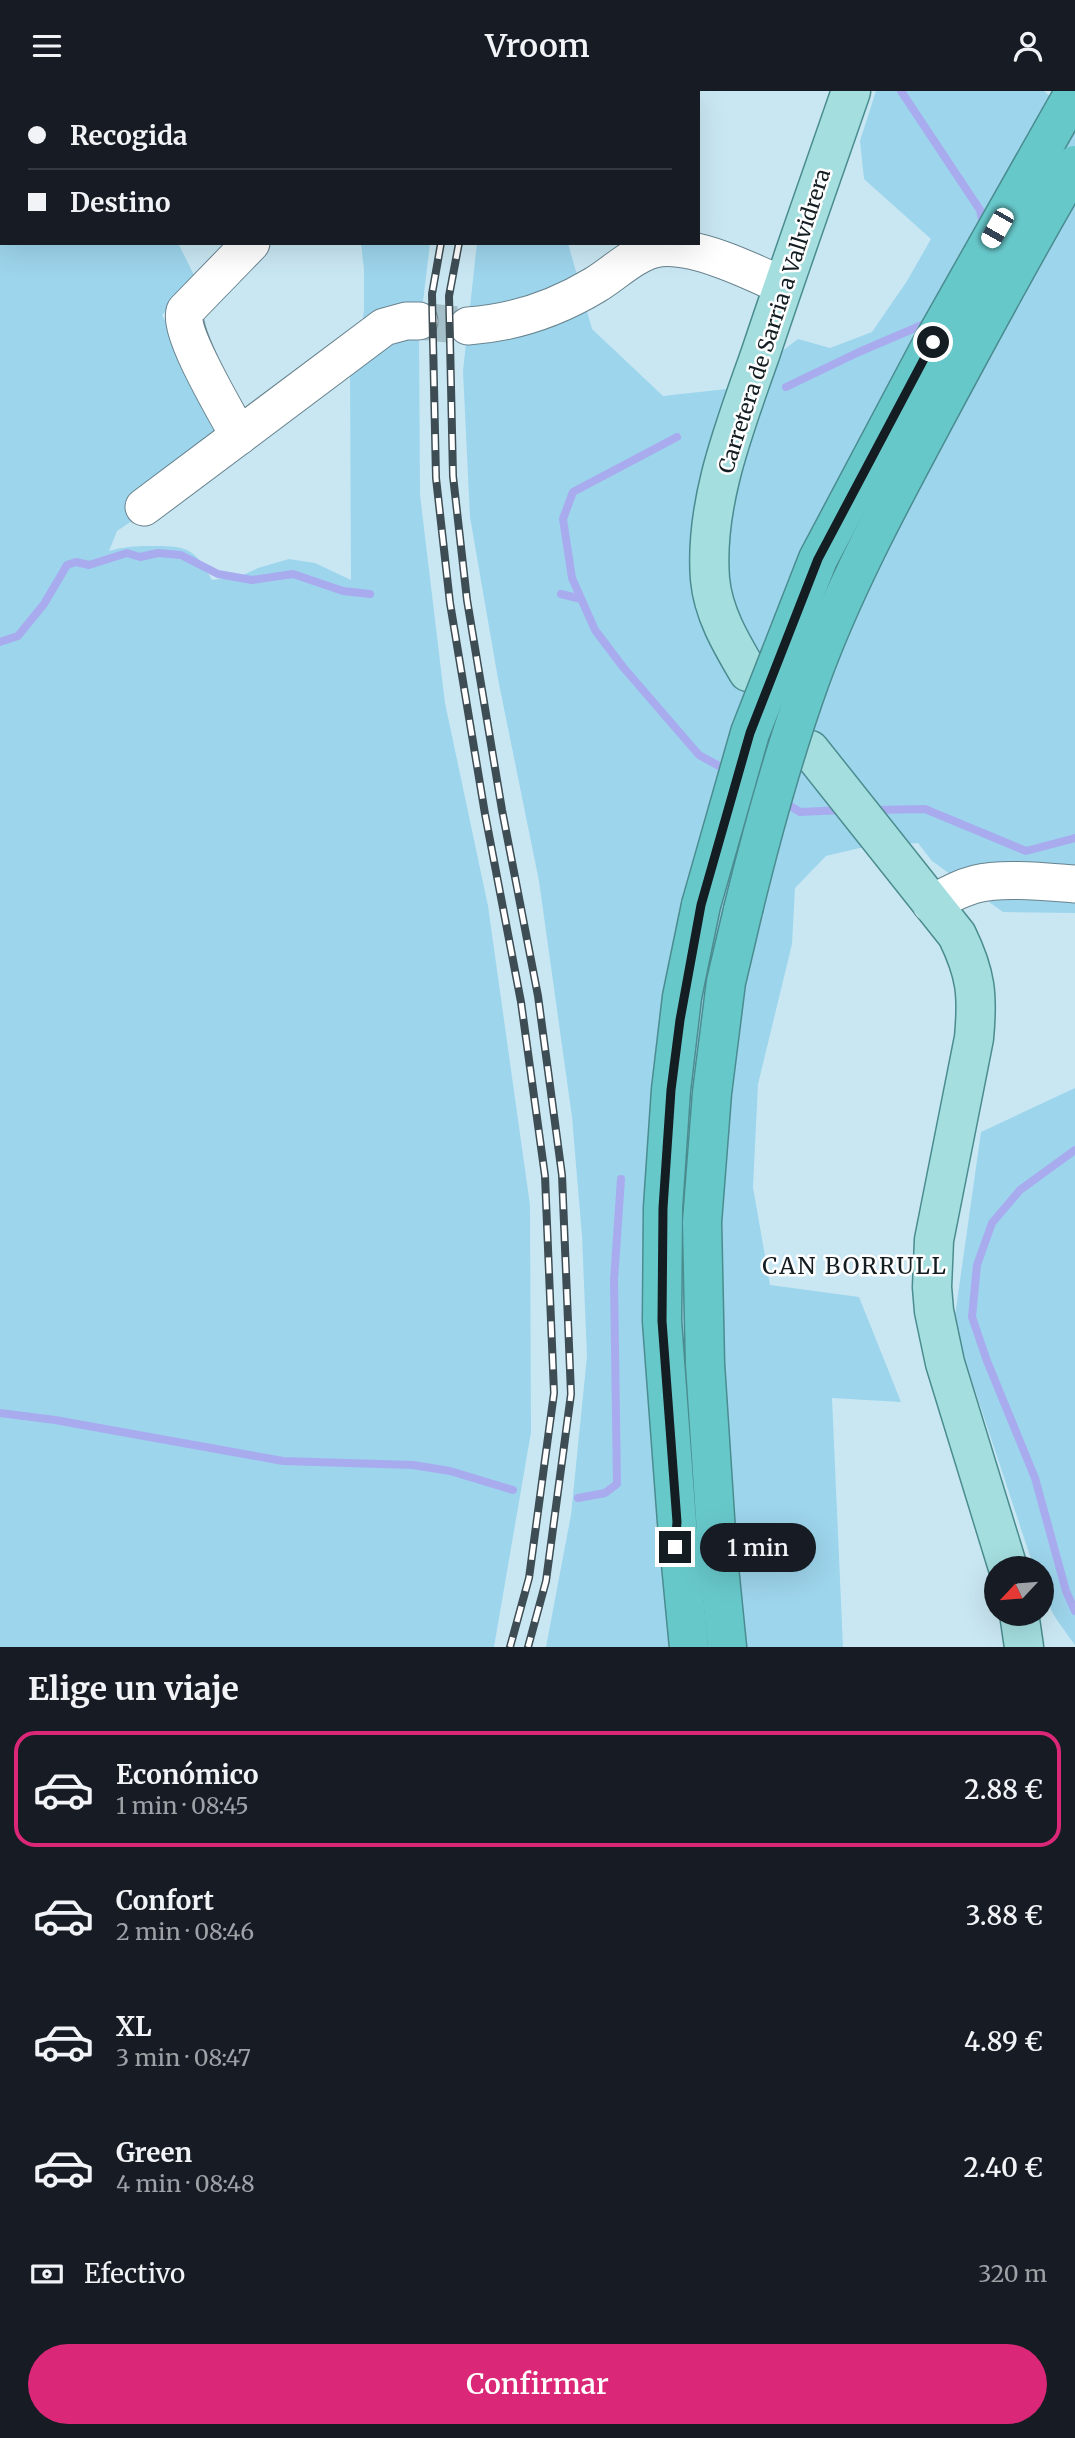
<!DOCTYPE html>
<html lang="es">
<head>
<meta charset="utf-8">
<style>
  body { margin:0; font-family:Merriweather,serif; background:#20242c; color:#f1f3f6; height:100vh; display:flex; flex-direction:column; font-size:26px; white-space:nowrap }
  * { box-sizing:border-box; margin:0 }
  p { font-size:23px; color:#9ea1a6 }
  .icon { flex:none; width:38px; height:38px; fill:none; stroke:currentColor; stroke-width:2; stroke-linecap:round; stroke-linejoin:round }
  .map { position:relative; height:1556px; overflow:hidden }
  .drawer { display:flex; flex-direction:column; background:#171b24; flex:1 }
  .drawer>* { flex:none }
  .banner { position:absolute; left:0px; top:0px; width:700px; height:154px; box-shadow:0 7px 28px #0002; display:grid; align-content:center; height:154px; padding:0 28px; background:#171b24 }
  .needle { width:46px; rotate:244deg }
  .buttons { position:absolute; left:984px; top:1465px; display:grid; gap:14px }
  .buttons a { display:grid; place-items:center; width:70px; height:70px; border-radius:50%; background:#171b24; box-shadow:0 7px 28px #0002; font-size:35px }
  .end { position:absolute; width:32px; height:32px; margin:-16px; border:9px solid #131d22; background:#fff; box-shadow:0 0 0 4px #fff }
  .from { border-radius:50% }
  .bubble { position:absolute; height:49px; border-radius:24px; background:#171b24; box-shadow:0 7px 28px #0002; font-size:23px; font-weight:600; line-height:49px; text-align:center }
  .car { position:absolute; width:21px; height:42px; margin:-21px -10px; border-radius:9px; box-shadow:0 0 5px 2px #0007; background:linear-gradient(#fff 24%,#345 0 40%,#fff 0 76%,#345 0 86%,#fff 0) }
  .banner b { display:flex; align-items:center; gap:24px; height:66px; font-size:26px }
  .banner b+b { border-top:2px solid #363941 }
  .banner i { width:18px; height:18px; background:#f1f3f6 }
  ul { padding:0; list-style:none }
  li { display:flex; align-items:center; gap:21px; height:116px; margin:0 14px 10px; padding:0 14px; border:4px solid transparent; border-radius:21px }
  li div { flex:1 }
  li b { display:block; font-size:26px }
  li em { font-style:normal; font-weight:600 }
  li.current { border-color:#db2777 }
  li>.icon { width:63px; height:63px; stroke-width:1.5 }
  h2 { padding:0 28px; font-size:32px; line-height:84px }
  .pay { display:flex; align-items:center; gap:18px; height:77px; padding:0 28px; font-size:26px }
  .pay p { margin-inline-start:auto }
  .button { display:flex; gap:14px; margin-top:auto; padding:14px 28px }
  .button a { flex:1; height:80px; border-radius:42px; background:#db2777; color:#fff; font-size:28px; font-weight:600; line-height:80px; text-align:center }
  header { display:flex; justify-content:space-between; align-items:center; height:91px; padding:0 28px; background:#171b24; font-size:32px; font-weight:600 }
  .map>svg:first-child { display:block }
  .green { fill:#9dd5ec }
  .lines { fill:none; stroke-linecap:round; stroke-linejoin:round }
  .stream { stroke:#a8acef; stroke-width:8 }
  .minor-tunnel { stroke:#a5bfc9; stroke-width:37; stroke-dasharray:37 18; stroke-linecap:butt }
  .minor-casing { stroke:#68838e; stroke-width:39 }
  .major-casing { stroke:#4a8c8f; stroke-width:41 }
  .highway-casing { stroke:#4a8c8f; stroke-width:41 }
  .minor { stroke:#fff; stroke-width:37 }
  .major { stroke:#a4dedf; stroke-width:38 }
  .highway { stroke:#67c8ca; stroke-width:38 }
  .rail-casing { stroke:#3e4d54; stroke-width:8 }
  .rail { stroke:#fff; stroke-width:5; stroke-dasharray:16; stroke-linecap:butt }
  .highway-bridge-casing { stroke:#4a8c8f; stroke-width:41; stroke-linecap:butt }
  .highway-bridge { stroke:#67c8ca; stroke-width:38 }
  .route { stroke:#131d22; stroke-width:9 }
  .labels { text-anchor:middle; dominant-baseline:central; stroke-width:5; stroke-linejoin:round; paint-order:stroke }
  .street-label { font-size:21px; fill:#131d22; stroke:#fff }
  .neighbourhood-label { font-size:23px; letter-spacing:2px; fill:#131d22; stroke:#fff }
</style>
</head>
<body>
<header><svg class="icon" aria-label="menu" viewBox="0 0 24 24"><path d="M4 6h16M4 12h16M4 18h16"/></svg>Vroom<svg class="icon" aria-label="person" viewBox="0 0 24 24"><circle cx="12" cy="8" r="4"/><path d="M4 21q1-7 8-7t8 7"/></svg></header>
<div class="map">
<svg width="1075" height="1556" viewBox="0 0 1075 1556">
  <rect width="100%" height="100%" fill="#c9e7f3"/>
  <g class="green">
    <path d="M0 0H197L2 2V152H178L197 190 162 224 233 362 117 440 109 460C122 456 135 455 149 455 185 455 194 455 212 489L241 485 258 477 289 468 315 472 351 489 350 276 362 237 364 218V178L361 152H430L419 244 420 404 445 612 488 815 530 1114 531 1341 494 1556H0Z"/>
    <path d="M876 0H1044L1075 29V822L1003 821 932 770 918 752 864 756 826 765 795 797 792 853 758 993 753 1096 770 1194 859 1206 901 1311 832 1307 843 1556H546L571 1424 587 1265 582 1145 572 1026 539 790 498 588 470 426 463 280 477 152H568L592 238 663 305 763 294 777 264 798 248 830 257 872 241 907 190 931 148 864 88 860 50Z"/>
    <path d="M1075 997V1554C1056 1527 1041 1512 1041 1477H1034L972 1290 954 1232 981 1041Z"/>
  </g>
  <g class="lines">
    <g class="stream">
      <path d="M901 0 980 119 983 133"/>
      <path d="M786 296 859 261 929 231"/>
      <path d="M677 346 573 401 563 428 572 487 595 539 623 576 699 664 728 680"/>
      <path d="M561 503 581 508"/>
      <path d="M0 551 18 545 44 513 67 474 76 471 89 474 127 462 140 466 158 462 181 464 218 483 252 489 293 483 343 500 370 503"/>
      <path d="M782 710 800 721 844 719"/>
      <path d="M874 719 925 718 1026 760 1075 747"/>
      <path d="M1075 1059 1020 1099 992 1132 977 1174 972 1226 987 1270 1035 1387 1066 1500 1075 1520"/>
      <path d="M0 1322 55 1329 283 1370 413 1374 450 1380 513 1399"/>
      <path d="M578 1407 605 1402 617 1393 614 1189 621 1088"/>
    </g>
    <path class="minor-tunnel" d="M419 230 468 235"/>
    <defs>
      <g id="minor">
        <path d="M468 235C514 232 555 218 595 194 615 182 636 160 660 157 695 153 751 180 783 195"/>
        <path d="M239 345C227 322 178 242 185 220L251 152"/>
        <path d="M144 416 384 236 406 230H419"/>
        <path d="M931 813C946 805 960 797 976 793 1002 786 1048 791 1075 793"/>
      </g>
      <g id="major">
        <path d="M748 581C731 552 713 522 710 488 704 411 736 333 761 261 790 174 821 87 851 0"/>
        <path d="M810 659 957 844C976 883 978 904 974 947L934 1149 932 1196 934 1220 945 1272 1008 1477"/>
        <path d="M1019 1522 1024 1556"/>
      </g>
      <g id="highway">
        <path d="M689 1556 677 1431 662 1230 663 1117 671 999 682 906 701 814"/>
        <path d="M727 1556 717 1457 705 1273 702 1131 712 1002 726 891 743 819"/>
      </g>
    </defs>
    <use href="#minor" class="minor-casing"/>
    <use href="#major" class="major-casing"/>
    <use href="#highway" class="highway-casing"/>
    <use href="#minor" class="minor"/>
    <use href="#major" class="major"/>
    <use href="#highway" class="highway"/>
    <defs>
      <g id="rail">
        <path d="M476 2V0"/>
        <path d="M494 2V0"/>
        <path d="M441 152 432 203 436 387 450 512 485 723 521 911 545 1085 554 1302 529 1487 510 1556"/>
        <path d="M459 152 449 205 453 385 467 509 502 719 538 905 562 1084 571 1303 546 1490 528 1556"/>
      </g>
    </defs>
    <use href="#rail" class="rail-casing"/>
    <use href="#rail" class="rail"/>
    <defs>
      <g id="highway-bridge">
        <path d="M701 814 750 642 818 468 933 251 1075 0"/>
        <path d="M743 819C762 741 783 664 810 589 843 498 890 411 936 325 981 241 1026 157 1075 74"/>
      </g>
    </defs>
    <use href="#highway-bridge" class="highway-bridge-casing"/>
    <use href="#highway-bridge" class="highway-bridge"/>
  </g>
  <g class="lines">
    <path class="route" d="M675 1456 677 1431 662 1230 663 1117 671 999 680 929 701 814 750 642 818 468 933 251"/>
  </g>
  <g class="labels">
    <g class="street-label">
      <text transform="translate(774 230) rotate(-72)">Carretera de Sarria a Vallvidrera</text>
    </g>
    <g class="neighbourhood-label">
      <text x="855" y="1174">CAN BORRULL</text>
    </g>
  </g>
</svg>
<div class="buttons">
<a><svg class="needle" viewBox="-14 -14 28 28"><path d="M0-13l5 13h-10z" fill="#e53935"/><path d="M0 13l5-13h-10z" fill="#9ea1a6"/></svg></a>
</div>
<i class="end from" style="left:933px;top:251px"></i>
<i class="end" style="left:675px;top:1456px"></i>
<div class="bubble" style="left:700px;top:1432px;width:116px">1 min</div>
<i class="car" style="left:997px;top:137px;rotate:210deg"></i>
<div class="banner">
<b><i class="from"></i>Recogida</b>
<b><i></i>Destino</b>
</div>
</div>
<section class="drawer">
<h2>Elige un viaje</h2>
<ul>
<li class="current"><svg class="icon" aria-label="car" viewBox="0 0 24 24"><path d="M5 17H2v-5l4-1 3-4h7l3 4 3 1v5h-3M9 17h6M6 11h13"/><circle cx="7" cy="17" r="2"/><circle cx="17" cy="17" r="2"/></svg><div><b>Económico</b><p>1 min · 08:45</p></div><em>2.88 €</em></li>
<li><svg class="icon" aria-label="car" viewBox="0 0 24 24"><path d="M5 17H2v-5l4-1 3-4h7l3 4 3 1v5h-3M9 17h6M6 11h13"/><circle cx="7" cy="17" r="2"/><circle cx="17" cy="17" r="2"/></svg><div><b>Confort</b><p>2 min · 08:46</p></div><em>3.88 €</em></li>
<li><svg class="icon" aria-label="car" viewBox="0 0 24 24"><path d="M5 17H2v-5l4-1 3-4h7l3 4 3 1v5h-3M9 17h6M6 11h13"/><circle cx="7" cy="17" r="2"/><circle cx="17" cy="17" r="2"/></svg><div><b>XL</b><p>3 min · 08:47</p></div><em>4.89 €</em></li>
<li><svg class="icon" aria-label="car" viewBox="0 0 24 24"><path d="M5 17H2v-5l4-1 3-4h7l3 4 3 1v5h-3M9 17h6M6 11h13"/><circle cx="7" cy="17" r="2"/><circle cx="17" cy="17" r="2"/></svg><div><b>Green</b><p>4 min · 08:48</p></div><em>2.40 €</em></li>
</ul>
<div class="pay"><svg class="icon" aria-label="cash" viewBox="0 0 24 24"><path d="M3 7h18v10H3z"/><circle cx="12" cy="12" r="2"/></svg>Efectivo<p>320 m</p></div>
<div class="button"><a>Confirmar</a></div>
</section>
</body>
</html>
